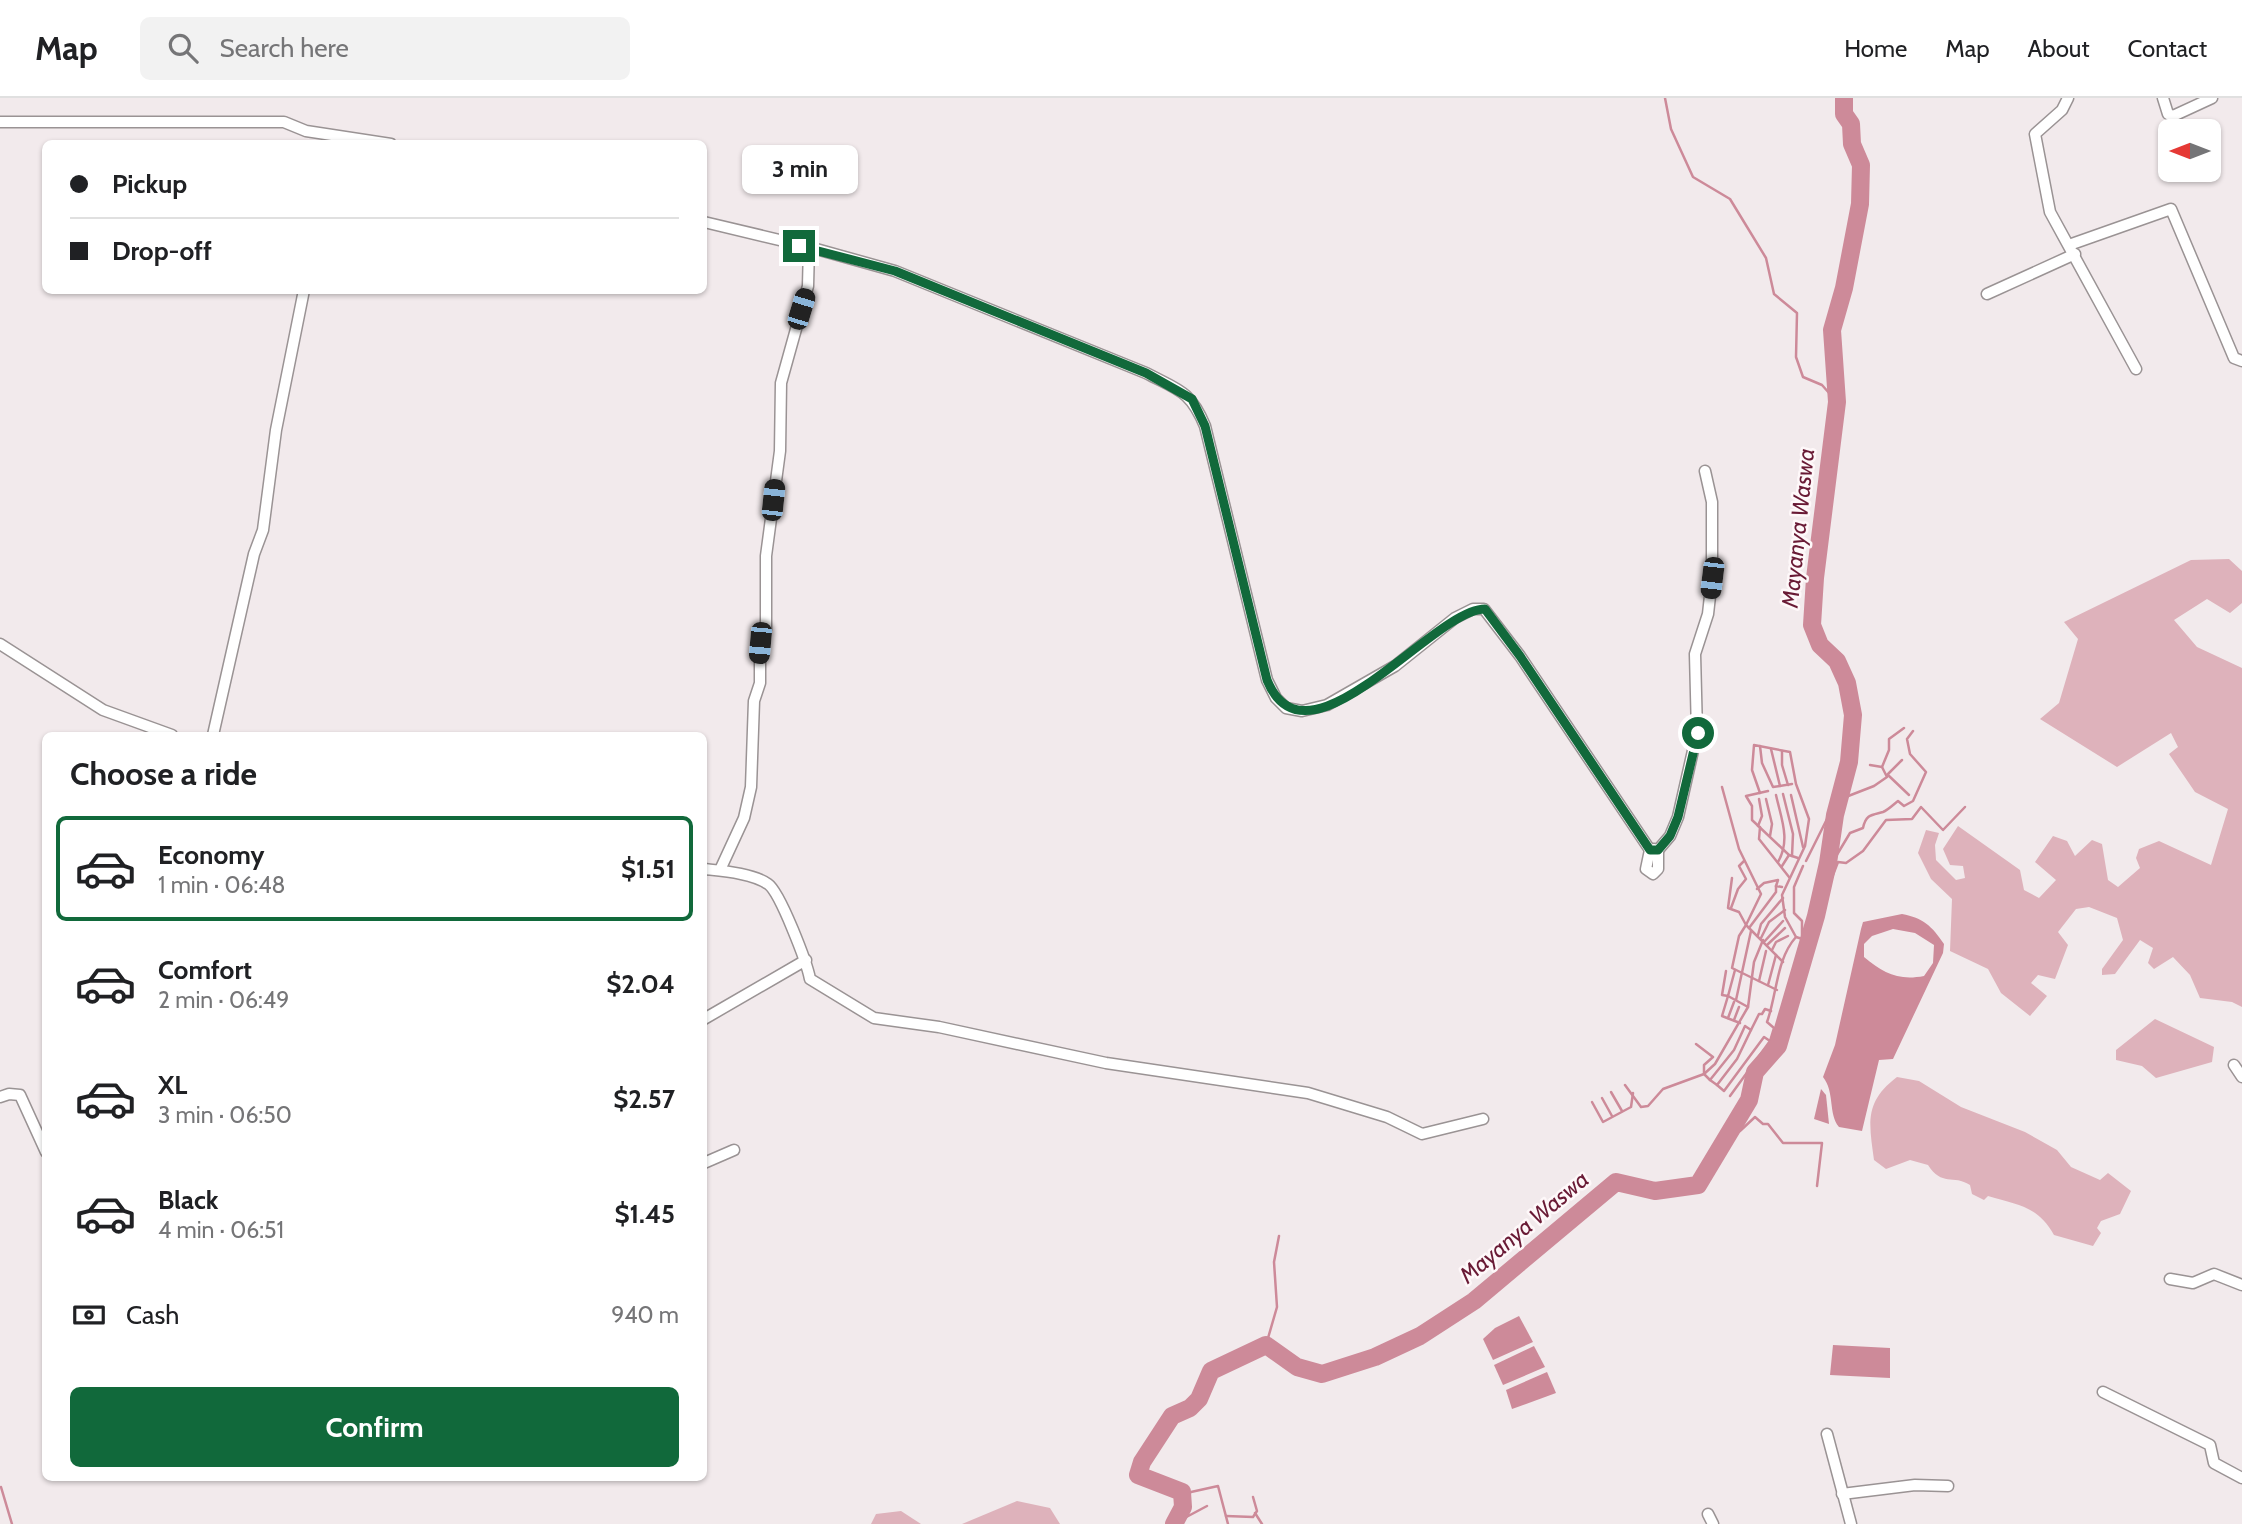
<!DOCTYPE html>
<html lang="en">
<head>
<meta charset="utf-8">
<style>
  body { margin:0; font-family:Cabin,sans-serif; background:#f2f2f2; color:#202124; height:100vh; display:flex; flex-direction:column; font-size:26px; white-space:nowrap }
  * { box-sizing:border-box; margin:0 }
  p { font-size:23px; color:#757577 }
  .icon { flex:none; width:38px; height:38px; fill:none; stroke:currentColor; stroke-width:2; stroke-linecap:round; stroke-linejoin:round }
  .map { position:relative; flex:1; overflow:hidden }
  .side { position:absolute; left:42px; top:634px; width:665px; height:749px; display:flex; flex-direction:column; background:#fff; border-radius:10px; box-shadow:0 2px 5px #0004 }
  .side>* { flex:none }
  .guide { position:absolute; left:42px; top:42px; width:665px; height:154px; border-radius:10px; box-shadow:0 2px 5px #0004; display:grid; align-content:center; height:154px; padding:0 28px; background:#fff }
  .needle { width:46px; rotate:270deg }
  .fabs { position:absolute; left:2158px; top:21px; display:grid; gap:14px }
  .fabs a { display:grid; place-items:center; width:63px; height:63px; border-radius:10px; background:#fff; box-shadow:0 2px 5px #0004; font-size:35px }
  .end { position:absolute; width:32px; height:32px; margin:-16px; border:9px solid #11693b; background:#fff; box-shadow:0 0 0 4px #fff }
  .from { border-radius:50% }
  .bubble { position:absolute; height:49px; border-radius:10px; background:#fff; box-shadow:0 2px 5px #0004; font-size:23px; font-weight:700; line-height:49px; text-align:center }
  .car { position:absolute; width:21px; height:42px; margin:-21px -10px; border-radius:9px; box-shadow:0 0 5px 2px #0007; background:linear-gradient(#222 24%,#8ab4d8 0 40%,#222 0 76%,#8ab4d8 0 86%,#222 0) }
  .guide b { display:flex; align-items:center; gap:24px; height:66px; font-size:26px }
  .guide b+b { border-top:2px solid #e0e0e0 }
  .guide i { width:18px; height:18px; background:#202124 }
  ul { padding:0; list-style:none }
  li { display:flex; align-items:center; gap:21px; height:105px; margin:0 14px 10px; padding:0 14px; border:4px solid transparent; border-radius:10px }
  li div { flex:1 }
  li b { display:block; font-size:26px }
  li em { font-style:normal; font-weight:700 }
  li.current { border-color:#11693b }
  li>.icon { width:63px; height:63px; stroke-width:1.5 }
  h2 { padding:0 28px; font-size:32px; line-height:84px }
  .pay { display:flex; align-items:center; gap:18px; height:77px; padding:0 28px; font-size:26px }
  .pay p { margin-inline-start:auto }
  .primary-button { display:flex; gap:14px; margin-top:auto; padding:14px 28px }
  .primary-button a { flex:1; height:80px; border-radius:10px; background:#11693b; color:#fff; font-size:28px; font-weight:700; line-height:80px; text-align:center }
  header { display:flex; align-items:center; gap:42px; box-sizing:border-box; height:98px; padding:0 35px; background:#fff; border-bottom:2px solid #e0e0e0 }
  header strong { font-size:33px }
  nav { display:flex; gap:38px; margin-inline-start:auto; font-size:24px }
  .search { width:490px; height:63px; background:#f2f2f2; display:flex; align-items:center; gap:18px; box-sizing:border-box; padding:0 24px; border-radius:10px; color:#757577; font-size:26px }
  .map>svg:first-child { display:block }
  .green { fill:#deb2bb }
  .water { fill:#cd8a99; fill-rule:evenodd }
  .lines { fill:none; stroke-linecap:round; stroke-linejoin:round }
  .stream { stroke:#cd8a99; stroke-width:2.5 }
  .river { stroke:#cd8a99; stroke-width:18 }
  .minor-casing { stroke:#9a9394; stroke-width:13 }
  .minor { stroke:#fff; stroke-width:10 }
  .route { stroke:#11693b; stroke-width:9 }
  .labels { text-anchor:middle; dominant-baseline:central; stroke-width:5; stroke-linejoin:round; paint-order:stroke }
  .water-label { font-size:23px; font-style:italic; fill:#691a35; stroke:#fef8f9 }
</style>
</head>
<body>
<header>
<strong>Map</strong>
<div class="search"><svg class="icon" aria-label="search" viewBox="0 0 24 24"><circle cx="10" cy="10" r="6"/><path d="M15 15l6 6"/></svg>Search here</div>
<nav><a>Home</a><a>Map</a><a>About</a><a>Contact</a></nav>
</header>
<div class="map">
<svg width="2242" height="1426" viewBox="0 0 2242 1426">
  <rect width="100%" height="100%" fill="#f2eaec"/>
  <g class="green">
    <path d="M2229 461 2242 473V505L2230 515 2207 501 2174 522 2197 549 2242 570V909L2232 904 2200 900 2190 877 2173 859 2154 871 2148 865 2153 850 2140 842 2115 876 2102 877V871L2123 842 2117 820 2089 809 2076 811 2058 834 2068 847 2055 881 2038 877 2031 885 2047 898 2030 918 2001 895 1988 871 1950 853 1952 801 1931 781 1918 755 1926 732 1939 735 1935 747 1936 762 1956 782 1965 780 1963 768 1950 767 1943 751 1958 728 2020 772 2024 792 2039 800 2056 782 2035 764 2053 738 2067 743 2075 758 2092 742 2102 746 2108 782 2118 789 2140 770 2136 760 2139 751 2159 743 2211 767 2228 711 2195 694 2169 656 2178 649 2171 635 2117 669 2040 621 2059 605 2078 541 2064 524 2191 462Z"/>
    <path d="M2155 921 2214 949 2212 964 2156 980 2142 968 2116 962V952Z"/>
    <path d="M1897 979 1919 983 1961 1009 2025 1034 2057 1052 2071 1069 2100 1082 2108 1075 2131 1093 2120 1116 2101 1123 2097 1130 2101 1135 2093 1148 2054 1137C2038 1108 2018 1107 1988 1098L1984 1102 1972 1096 1970 1087C1953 1076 1942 1089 1928 1067L1910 1062 1886 1071 1874 1062C1869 1025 1864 1004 1897 979Z"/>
    <path d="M1017 1403 1050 1410 1060 1426H962Z"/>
    <path d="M901 1413 921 1426H871L876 1416Z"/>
  </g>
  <g class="water">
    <path d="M1902 816C1923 820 1932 828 1944 846L1943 855 1893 961 1879 962 1862 1033 1839 1029C1828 1016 1835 994 1823 979L1835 947 1861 831 1863 824ZM1893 831 1915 835 1934 847 1933 865 1924 878C1898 883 1883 875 1864 859V846L1872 838Z"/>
    <path d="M1821 991 1826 997 1829 1026 1814 1021Z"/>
    <path d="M1519 1218 1533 1244 1493 1262 1483 1241 1495 1230Z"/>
    <path d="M1833 1247 1890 1250V1280L1830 1277Z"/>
    <path d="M1534 1248 1545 1269 1503 1287 1494 1267Z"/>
    <path d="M1547 1274 1556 1295 1512 1311 1506 1292Z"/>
  </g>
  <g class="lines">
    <g class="stream">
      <path d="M1665 0 1671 31 1693 79 1730 101 1766 160 1774 196 1797 215 1796 259 1803 279 1822 287 1837 304"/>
      <path d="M1760 648 1762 665 1773 689 1792 686"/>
      <path d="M1771 651 1780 688"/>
      <path d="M1782 653V667L1788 687"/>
      <path d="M1882 669 1889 652V641L1904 630"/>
      <path d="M1887 677 1902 662"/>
      <path d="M1888 677 1909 697"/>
      <path d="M1722 689 1739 751 1761 796 1746 827 1783 864"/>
      <path d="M1768 693 1746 698 1752 708V722L1789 757 1798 760"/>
      <path d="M1760 695 1752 672 1754 647 1790 654 1796 686 1809 721 1805 748 1782 797 1785 819 1796 839 1809 843"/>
      <path d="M1783 696 1793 736 1792 758"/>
      <path d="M1776 697C1781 720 1791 742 1778 764"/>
      <path d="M1791 697 1803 749"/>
      <path d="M1766 701 1772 726 1770 738"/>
      <path d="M1838 702 1874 688 1887 679 1882 669 1870 667"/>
      <path d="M1758 728 1762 718 1759 701"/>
      <path d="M1760 729 1759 741 1789 779"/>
      <path d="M1806 763 1829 717H1835"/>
      <path d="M1828 765H1832L1850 735 1863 730C1866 716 1872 717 1883 714 1888 712 1894 706 1898 703L1904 708 1913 703 1926 674 1910 656 1907 641 1913 633"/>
      <path d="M1782 768 1789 757"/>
      <path d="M1732 780 1728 810 1739 814 1746 827 1739 838 1732 870 1777 892"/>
      <path d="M1757 791 1764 785 1778 782 1776 788 1782 789"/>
      <path d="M1826 795 1838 764 1846 765 1863 753 1886 722 1912 721 1921 709 1943 732 1965 709"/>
      <path d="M1731 810 1738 791 1746 781 1739 768 1744 763"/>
      <path d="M1749 830 1776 794V788"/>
      <path d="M1758 837 1761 826 1783 800"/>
      <path d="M1761 840 1769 824 1785 812"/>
      <path d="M1802 841V823L1794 815V789L1803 768"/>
      <path d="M1764 844 1783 823"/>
      <path d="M1767 847 1785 830"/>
      <path d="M1772 852 1776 844 1788 838"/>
      <path d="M1726 873 1722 897 1728 898 1735 872"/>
      <path d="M1759 883 1766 853"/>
      <path d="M1768 887 1776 857"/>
      <path d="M1736 902 1751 833"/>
      <path d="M1728 920 1734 904"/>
      <path d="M1734 922 1739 909"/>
      <path d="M1740 925 1722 918 1728 898 1748 909"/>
      <path d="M1696 946 1713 959 1704 967V976L1710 982 1734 952 1745 928 1751 932 1759 916H1762L1765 911 1771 913"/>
      <path d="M1710 982 1717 987 1737 961 1751 932"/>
      <path d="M1625 987 1641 1009 1648 1008 1663 991 1704 976 1715 966 1748 909 1754 864 1763 842"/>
      <path d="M1717 987 1724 993 1764 939 1770 943 1774 930 1767 924C1777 897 1776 861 1796 839"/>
      <path d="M1611 994 1622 1013"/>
      <path d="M1730 998 1770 943"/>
      <path d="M1602 1000 1612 1018"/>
      <path d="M1592 1004 1603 1024 1631 1009 1633 995"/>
      <path d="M1732 1034 1740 1033 1755 1019 1763 1026H1768L1783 1045H1822L1817 1088"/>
      <path d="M1266 1247 1277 1209 1274 1164 1279 1138"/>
      <path d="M1 1389 12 1426"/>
      <path d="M1182 1401 1191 1394 1218 1388 1228 1426"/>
      <path d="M1255 1415 1262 1426"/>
      <path d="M1226 1418 1253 1419 1257 1413 1253 1399"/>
      <path d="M1175 1425 1207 1408"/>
    </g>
    <path class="river" d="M1174 1426 1183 1409 1182 1394 1138 1377 1142 1364 1172 1318 1190 1310 1199 1301 1211 1273 1266 1247 1297 1269 1322 1276 1375 1259 1420 1238 1474 1203 1616 1084 1655 1093 1698 1087 1749 1002 1755 974 1778 948 1816 818 1828 765 1835 717 1849 664 1853 617 1847 585 1837 563 1820 547 1812 527 1815 480 1837 304 1832 232 1844 190 1860 106 1861 67 1852 46 1851 26 1844 16V0"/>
    <defs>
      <g id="minor">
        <path d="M2068 0 2062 12 2035 36 2050 114 2136 271"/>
        <path d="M2163 0 2168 16 2173 18 2212 0"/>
        <path d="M0 24H284L306 33 391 46"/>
        <path d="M704 124 809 149 808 188 781 285 780 353 766 458V531L760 545V585L754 603 751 689 744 720 720 772"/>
        <path d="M2069 147 2171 111 2234 260 2242 263"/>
        <path d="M809 149 895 173 1146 275C1178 292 1190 292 1205 328L1267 582 1276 600 1286 610 1302 613 1327 607 1395 568 1455 520 1473 511H1484L1520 558 1650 752"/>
        <path d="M1987 196 2075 156"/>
        <path d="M0 546 103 612 172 637"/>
        <path d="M213 637 254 456 263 432 276 332 304 192"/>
        <path d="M1654 751 1658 752V771L1653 776 1646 771 1650 752Z"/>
        <path d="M1658 752 1670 738 1678 719 1697 635 1695 556 1708 516 1712 480V404L1705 373"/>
        <path d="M704 771C722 773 752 775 768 786 780 794 807 865 810 881L874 920 939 929 1106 965 1308 995 1387 1019 1422 1036 1483 1021"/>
        <path d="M704 921 806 862"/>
        <path d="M2234 967 2242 979"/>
        <path d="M0 999 9 996 20 997 46 1054"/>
        <path d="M704 1065 734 1052"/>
        <path d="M2170 1181 2193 1185 2214 1176 2242 1187"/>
        <path d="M2103 1294 2210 1347 2214 1365 2242 1380"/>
        <path d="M1827 1336 1851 1426"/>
        <path d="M1842 1396 1915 1387 1948 1388"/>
        <path d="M1708 1416 1713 1426"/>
      </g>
    </defs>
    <use href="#minor" class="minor-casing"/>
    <use href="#minor" class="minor"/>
  </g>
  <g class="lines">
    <path class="route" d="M799 148 895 173 1146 275 1192 301 1205 328 1267 582C1307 680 1433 511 1485 511L1520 558 1650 752H1658L1670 738 1678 719 1698 635"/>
  </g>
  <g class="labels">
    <g class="water-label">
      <text transform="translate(1798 430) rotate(-84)">Mayanya Waswa</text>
      <text transform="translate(1524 1129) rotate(-40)">Mayanya Waswa</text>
    </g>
  </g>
</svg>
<div class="fabs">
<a><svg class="needle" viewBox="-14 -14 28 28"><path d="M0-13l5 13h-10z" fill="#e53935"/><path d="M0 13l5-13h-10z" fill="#757577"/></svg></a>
</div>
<i class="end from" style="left:1698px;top:635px"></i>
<i class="end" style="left:799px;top:148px"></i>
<div class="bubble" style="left:742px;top:47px;width:116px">3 min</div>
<i class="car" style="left:801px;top:211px;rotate:17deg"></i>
<i class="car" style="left:773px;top:402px;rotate:6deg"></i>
<i class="car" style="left:1712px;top:480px;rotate:187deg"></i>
<i class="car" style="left:760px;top:545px;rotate:185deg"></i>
<div class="guide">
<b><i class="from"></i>Pickup</b>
<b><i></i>Drop-off</b>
</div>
<section class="side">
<h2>Choose a ride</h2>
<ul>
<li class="current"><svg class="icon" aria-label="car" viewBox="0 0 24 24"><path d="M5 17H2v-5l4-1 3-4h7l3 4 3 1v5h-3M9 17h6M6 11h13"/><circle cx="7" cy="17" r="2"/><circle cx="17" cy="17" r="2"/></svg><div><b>Economy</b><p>1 min · 06:48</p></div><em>$1.51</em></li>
<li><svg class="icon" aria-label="car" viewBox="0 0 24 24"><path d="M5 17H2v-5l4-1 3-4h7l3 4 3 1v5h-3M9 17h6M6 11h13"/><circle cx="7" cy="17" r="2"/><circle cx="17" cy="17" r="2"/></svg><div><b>Comfort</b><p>2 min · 06:49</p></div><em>$2.04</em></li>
<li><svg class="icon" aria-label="car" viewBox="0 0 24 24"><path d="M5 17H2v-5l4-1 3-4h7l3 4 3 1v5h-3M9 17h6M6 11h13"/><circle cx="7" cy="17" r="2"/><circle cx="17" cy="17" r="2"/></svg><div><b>XL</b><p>3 min · 06:50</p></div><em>$2.57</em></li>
<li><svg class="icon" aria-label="car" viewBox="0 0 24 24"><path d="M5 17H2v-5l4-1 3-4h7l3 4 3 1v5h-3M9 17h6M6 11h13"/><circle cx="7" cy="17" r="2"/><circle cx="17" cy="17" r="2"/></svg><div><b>Black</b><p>4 min · 06:51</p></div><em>$1.45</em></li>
</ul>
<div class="pay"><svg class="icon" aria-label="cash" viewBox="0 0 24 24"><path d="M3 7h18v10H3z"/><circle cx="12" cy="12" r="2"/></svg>Cash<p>940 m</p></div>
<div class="primary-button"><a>Confirm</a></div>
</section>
</div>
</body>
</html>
